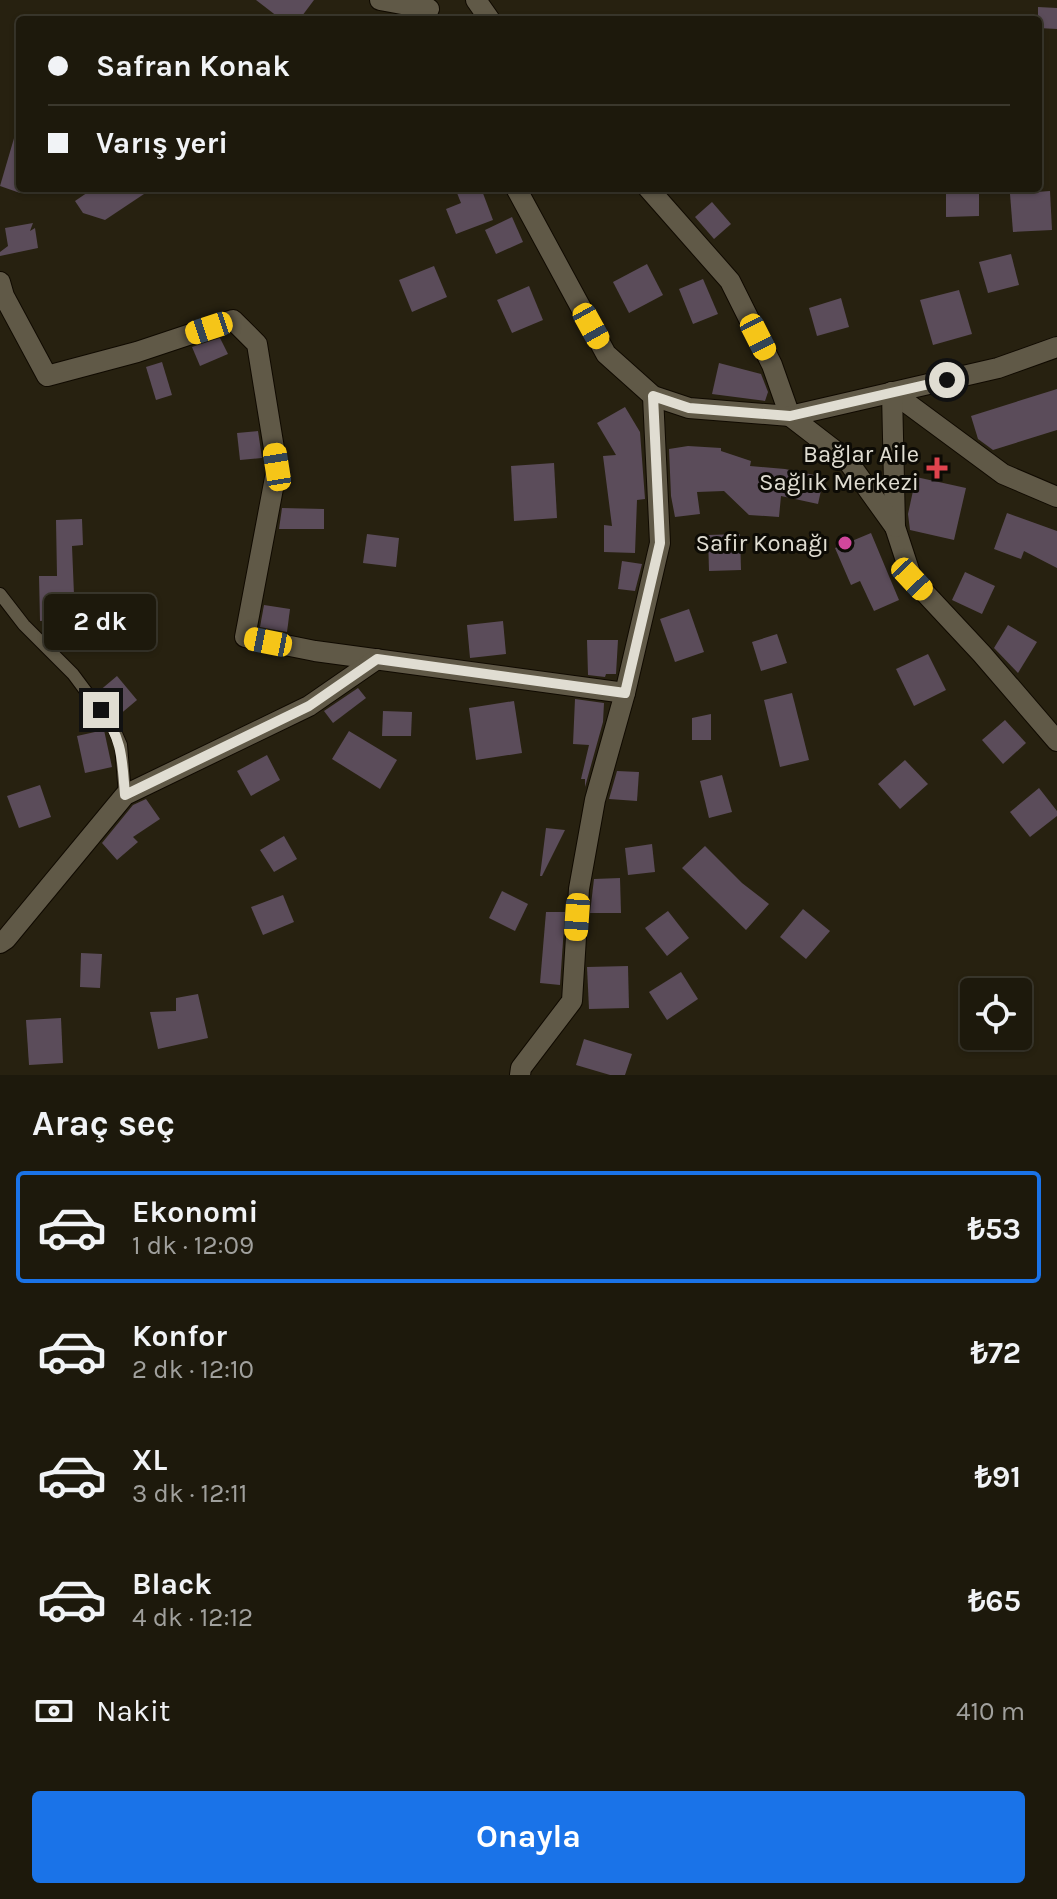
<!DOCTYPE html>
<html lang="tr">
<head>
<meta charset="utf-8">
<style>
  body { margin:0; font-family:Karla,sans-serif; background:#252215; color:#f1f3f6; height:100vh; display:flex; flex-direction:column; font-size:30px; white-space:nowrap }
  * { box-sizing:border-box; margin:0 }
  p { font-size:26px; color:#a0a09d }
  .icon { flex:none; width:44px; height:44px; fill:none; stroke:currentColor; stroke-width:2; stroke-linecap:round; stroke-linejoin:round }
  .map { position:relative; height:1075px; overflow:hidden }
  .panel { display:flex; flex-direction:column; background:#1d190c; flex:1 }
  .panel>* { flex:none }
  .guide { position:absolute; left:16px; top:16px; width:1026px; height:176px; border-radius:8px; box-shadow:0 2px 6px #0004,0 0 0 2px #3b382d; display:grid; align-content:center; height:176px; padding:0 32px; background:#1d190c }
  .tools { position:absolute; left:960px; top:978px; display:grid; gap:16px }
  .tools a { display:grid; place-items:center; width:72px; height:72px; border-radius:8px; background:#1d190c; box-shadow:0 2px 6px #0004,0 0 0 2px #3b382d; font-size:40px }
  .end { position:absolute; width:36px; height:36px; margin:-18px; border:10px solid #e0ddd2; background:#111; box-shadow:0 0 0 4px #111 }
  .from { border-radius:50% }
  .bubble { position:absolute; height:56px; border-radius:8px; background:#1d190c; box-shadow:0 2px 6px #0004,0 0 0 2px #3b382d; font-size:26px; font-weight:700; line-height:56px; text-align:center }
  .car { position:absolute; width:24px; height:48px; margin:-24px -12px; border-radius:10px; box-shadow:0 0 6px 2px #0007; background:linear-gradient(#f5c518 24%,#345 0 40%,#f5c518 0 76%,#345 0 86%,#f5c518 0) }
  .guide b { display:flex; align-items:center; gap:28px; height:76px; font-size:30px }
  .guide b+b { border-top:2px solid #3b382d }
  .guide i { width:20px; height:20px; background:#f1f3f6 }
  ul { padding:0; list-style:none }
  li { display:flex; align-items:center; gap:24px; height:112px; margin:0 16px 12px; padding:0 16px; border:4px solid transparent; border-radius:8px }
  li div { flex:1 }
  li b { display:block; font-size:30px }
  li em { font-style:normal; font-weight:700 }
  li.selected { border-color:#1a73e8 }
  li>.icon { width:72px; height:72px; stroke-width:1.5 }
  h2 { padding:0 32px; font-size:36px; line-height:96px }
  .pay { display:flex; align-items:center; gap:20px; height:88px; padding:0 32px; font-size:30px }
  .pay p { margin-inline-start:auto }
  .action { display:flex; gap:16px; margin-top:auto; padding:16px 32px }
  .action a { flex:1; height:92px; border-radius:8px; background:#1a73e8; color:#fff; font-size:32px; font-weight:700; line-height:92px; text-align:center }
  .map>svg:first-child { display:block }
  .building { fill:#5b4c5a }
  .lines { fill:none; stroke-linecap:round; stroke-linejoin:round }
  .lane-casing { stroke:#100a00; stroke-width:14 }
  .street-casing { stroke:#100a00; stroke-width:22 }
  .secondary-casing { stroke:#100a00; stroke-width:22 }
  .lane { stroke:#605947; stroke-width:12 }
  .street { stroke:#605947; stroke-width:20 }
  .secondary { stroke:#605947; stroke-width:20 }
  .route { stroke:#e0ddd2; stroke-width:10 }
  .health-dot { fill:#e0444e; stroke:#0d0b05; stroke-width:3 }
  .hotel-dot { fill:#d1479c; stroke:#0d0b05; stroke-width:3 }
  .labels { text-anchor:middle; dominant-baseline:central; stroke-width:6; stroke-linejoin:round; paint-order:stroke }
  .poi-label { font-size:24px; fill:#e0ddd2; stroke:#0d0b05; text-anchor:end }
</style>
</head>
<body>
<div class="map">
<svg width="1057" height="1075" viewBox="0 0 1057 1075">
  <rect width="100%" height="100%" fill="#272110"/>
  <g class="building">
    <path d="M256 0H314L299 20H282Z"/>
    <path d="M1038 7 1057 8V29L1038 28Z"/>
    <path d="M17 128 20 129V193L0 186Z"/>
    <path d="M94 188H153L105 220 83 213 75 201Z"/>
    <path d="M455 188H481L493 220 456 234 446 209 461 203Z"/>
    <path d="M946 188H979V216L946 217Z"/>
    <path d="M1050 191 1052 230 1013 232 1010 194Z"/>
    <path d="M712 202 731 224 714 239 695 217Z"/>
    <path d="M512 217 523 242 496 254 485 230Z"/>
    <path d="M33 223 30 231 35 228 38 248 0 256V252L8 246 5 228Z"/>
    <path d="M1011 254 1019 285 988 293 979 262Z"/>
    <path d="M647 264 663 295 629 313 613 282Z"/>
    <path d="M434 266 447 297 412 312 399 280Z"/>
    <path d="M703 279 718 314 693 324 679 289Z"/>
    <path d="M529 286 543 320 512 333 497 300Z"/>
    <path d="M959 290 972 334 933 345 920 300Z"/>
    <path d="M841 298 849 327 817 336 809 308Z"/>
    <path d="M220 338 228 354 200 366 192 347Z"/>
    <path d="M162 362 172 395 156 400 146 367Z"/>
    <path d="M719 363 761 374 768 392 765 401 712 394Z"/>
    <path d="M1057 389V430L993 450 978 439 971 416Z"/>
    <path d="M625 407 640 432 645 499 637 500 635 553 604 552V525L612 526 603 456 616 455 597 423Z"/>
    <path d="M258 431 262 458 240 460 237 433Z"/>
    <path d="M688 446 721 448V451L751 461 750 466 785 469 824 477 818 504 781 496 779 517 749 515 724 491 697 492 700 514 675 517 671 496 669 449Z"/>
    <path d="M554 463 557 518 514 521 511 466Z"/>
    <path d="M916 477 966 488 954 540 910 530 908 514Z"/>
    <path d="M282 508 324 509V529H279Z"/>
    <path d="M1007 513 1057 531V568L1024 551 1021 559 994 549Z"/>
    <path d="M82 519 83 545 72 546 75 619 40 621 39 576H57L56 520Z"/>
    <path d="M871 533 899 600 874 611 860 581 851 585 835 548Z"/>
    <path d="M367 534 399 538 396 567 363 563Z"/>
    <path d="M740 534 741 570 709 571 708 535Z"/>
    <path d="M622 561 642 564 635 591 618 589Z"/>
    <path d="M965 572 995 586 982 614 952 600Z"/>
    <path d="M264 605 290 609 287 632 260 627Z"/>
    <path d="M689 609 704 652 675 662 660 619Z"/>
    <path d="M503 621 506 654 470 658 467 625Z"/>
    <path d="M1008 625 1037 642 1018 673 994 648Z"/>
    <path d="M777 634 787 663 761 671 752 642Z"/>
    <path d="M587 640H618L616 674H606L605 677 588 675Z"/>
    <path d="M928 654 946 690 914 706 896 669Z"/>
    <path d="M117 676 137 700 118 716 98 692Z"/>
    <path d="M358 688 366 698 333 723 324 711Z"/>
    <path d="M792 693 809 760 780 767 764 700Z"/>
    <path d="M575 699 604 703 603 722 585 787V779H581L589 745 573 744Z"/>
    <path d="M514 701 522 753 476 760 469 708Z"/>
    <path d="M383 711 412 712 411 736H382Z"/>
    <path d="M711 714V740H692V718Z"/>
    <path d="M1005 720 1026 743 1003 764 982 740Z"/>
    <path d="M104 730 112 767 85 773 77 736Z"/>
    <path d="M349 731 397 760 380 789 332 759Z"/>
    <path d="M267 755 280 780 251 796 237 771Z"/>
    <path d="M905 760 928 784 900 809 878 784Z"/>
    <path d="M617 771 639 772 637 801 609 799Z"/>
    <path d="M722 775 732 812 709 818 700 781Z"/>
    <path d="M40 785 51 817 19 828 7 796Z"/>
    <path d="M1039 788 1057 811V816L1030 837 1010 812Z"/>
    <path d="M146 799 160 819 133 837 138 842 117 860 102 843 133 805Z"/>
    <path d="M546 828 565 830 542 876H540Z"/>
    <path d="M284 836 297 859 274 872 260 850Z"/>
    <path d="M652 844 655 872 628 875 625 848Z"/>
    <path d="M705 846 742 883 769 904 746 930 682 868Z"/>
    <path d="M620 878 621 913H590L594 879Z"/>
    <path d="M502 891 528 904 515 931 489 918Z"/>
    <path d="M283 895 294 922 263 935 251 907Z"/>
    <path d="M803 909 830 931 806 959 780 937Z"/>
    <path d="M668 911 689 938 667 956 645 928Z"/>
    <path d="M546 912H565L560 985 540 983Z"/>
    <path d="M81 953 102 954 100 988 80 987Z"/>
    <path d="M628 966 629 1008 589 1009 587 967Z"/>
    <path d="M681 972 698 999 667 1020 649 992Z"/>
    <path d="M198 994 208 1038 158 1049 150 1012 176 1011V998Z"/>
    <path d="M61 1018 63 1063 29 1065 26 1020Z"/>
    <path d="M584 1039 632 1054 625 1075H610L576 1065Z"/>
  </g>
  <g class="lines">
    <defs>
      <path id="lane" d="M0 594 24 625 73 674 114 729 121 745 125 795"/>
      <g id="street">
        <path d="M380 0 429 9"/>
        <path d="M476 0 490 20"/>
        <path d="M516 188 606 354 653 396 689 408 790 416 998 368 1057 347"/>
        <path d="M648 188 730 281 772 365 790 416"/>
        <path d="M0 282 4 296 47 376 137 352 233 320 257 344 277 467 245 637 315 651 625 693"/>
        <path d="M892 392 1003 474 1057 497"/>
        <path d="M0 943 6 939 125 795 309 706 377 659"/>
        <path d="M520 1075 521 1068 572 1001 579 889 595 800 625 693 660 543 653 396"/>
      </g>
      <g id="secondary">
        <path d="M892 392 895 527 912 579 982 654 1057 741"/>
        <path d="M790 416 847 460 895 527"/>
      </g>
    </defs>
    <use href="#lane" class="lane-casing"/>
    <use href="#street" class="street-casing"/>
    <use href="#secondary" class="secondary-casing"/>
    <use href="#lane" class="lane"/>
    <use href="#street" class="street"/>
    <use href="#secondary" class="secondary"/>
  </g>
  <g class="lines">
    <path class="route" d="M101 710C123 740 122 760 125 795L309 706 377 659 625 693 660 543 653 396 689 408 790 416 947 380"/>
  </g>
  <path class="health-dot" d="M933 456h8v8h8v8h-8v8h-8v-8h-8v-8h8z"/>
  <circle class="hotel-dot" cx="845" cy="543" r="8"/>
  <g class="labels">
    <g class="poi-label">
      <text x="919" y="454">Bağlar Aile<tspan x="919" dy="28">Sağlık Merkezi</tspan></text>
      <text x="829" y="543">Safir Konağı</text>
    </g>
  </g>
</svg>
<div class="tools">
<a><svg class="icon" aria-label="locate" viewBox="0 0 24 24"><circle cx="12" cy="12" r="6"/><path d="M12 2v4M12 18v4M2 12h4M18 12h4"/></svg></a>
</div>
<i class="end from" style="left:947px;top:380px"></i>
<i class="end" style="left:101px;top:710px"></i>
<div class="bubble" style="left:44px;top:594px;width:112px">2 dk</div>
<i class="car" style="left:591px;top:326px;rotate:151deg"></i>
<i class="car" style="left:209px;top:328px;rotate:252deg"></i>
<i class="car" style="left:758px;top:337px;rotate:153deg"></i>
<i class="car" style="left:277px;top:467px;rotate:351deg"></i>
<i class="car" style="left:912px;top:579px;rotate:137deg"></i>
<i class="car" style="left:268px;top:642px;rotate:281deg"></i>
<i class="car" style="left:577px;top:917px;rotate:184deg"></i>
<div class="guide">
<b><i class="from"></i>Safran Konak</b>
<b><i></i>Varış yeri</b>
</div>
</div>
<section class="panel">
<h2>Araç seç</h2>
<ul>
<li class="selected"><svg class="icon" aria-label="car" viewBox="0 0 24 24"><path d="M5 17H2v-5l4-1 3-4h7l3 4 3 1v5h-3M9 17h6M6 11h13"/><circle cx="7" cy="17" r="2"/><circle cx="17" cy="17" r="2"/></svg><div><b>Ekonomi</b><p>1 dk · 12:09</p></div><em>₺53</em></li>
<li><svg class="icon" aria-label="car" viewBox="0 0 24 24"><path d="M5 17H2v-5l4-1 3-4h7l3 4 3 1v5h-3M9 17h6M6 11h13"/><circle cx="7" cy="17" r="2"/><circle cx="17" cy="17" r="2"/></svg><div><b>Konfor</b><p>2 dk · 12:10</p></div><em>₺72</em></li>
<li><svg class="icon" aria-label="car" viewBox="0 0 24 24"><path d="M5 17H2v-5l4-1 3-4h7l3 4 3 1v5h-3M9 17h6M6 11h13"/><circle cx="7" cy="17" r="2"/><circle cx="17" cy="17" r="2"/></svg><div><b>XL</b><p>3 dk · 12:11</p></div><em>₺91</em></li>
<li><svg class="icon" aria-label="car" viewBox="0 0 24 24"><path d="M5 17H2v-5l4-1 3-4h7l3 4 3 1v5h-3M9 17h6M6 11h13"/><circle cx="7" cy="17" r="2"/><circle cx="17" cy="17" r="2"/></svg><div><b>Black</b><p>4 dk · 12:12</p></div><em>₺65</em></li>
</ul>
<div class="pay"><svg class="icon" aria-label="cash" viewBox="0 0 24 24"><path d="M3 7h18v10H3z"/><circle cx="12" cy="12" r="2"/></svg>Nakit<p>410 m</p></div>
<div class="action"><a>Onayla</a></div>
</section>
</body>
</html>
